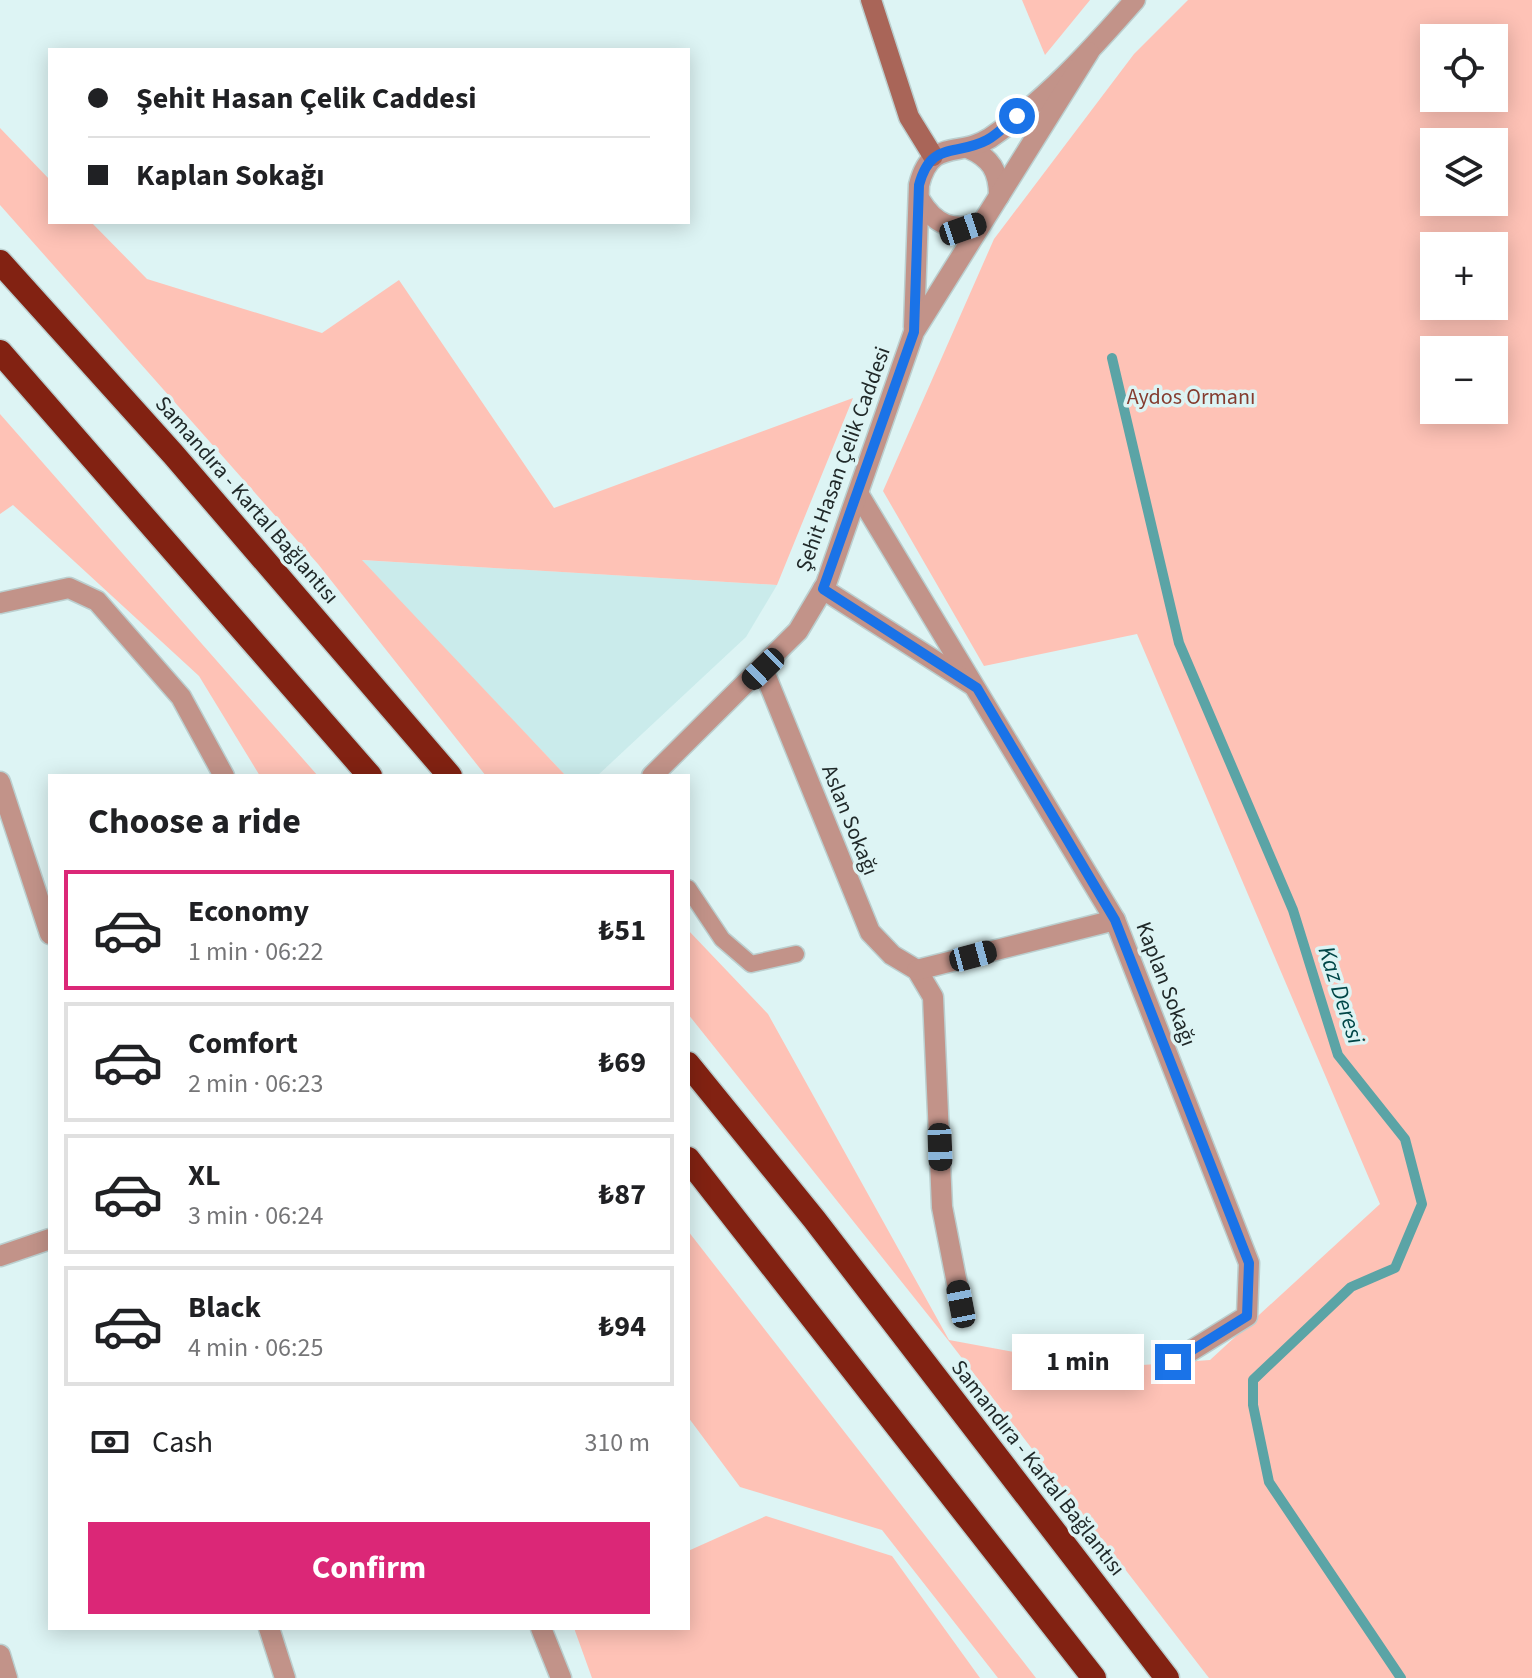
<!DOCTYPE html>
<html lang="en">
<head>
<meta charset="utf-8">
<style>
  body { margin:0; font-family:"Source Sans 3",sans-serif; background:#f6f6f6; color:#202124; height:100vh; display:flex; flex-direction:column; font-size:30px; white-space:nowrap }
  * { box-sizing:border-box; margin:0 }
  p { font-size:26px; color:#757577 }
  .icon { flex:none; width:44px; height:44px; fill:none; stroke:currentColor; stroke-width:2; stroke-linecap:round; stroke-linejoin:round }
  .map { position:relative; flex:1; overflow:hidden }
  .details { position:absolute; left:48px; top:774px; width:642px; height:856px; display:flex; flex-direction:column; background:#fff; border-radius:0px; box-shadow:0 4px 20px #0003 }
  .details>* { flex:none }
  .guide { position:absolute; left:48px; top:48px; width:642px; height:176px; border-radius:0px; box-shadow:0 4px 20px #0003; display:grid; align-content:center; height:176px; padding:0 40px; background:#fff }
  .controls { position:absolute; left:1420px; top:24px; display:grid; gap:16px }
  .controls a { display:grid; place-items:center; width:88px; height:88px; border-radius:0px; background:#fff; box-shadow:0 4px 20px #0003; font-size:40px }
  .end { position:absolute; width:36px; height:36px; margin:-18px; border:10px solid #1a73e8; background:#fff; box-shadow:0 0 0 4px #fff }
  .from { border-radius:50% }
  .bubble { position:absolute; height:56px; border-radius:0px; background:#fff; box-shadow:0 4px 20px #0003; font-size:26px; font-weight:700; line-height:56px; text-align:center }
  .car { position:absolute; width:24px; height:48px; margin:-24px -12px; border-radius:10px; box-shadow:0 0 6px 2px #0007; background:linear-gradient(#222 24%,#8ab4d8 0 40%,#222 0 76%,#8ab4d8 0 86%,#222 0) }
  .guide b { display:flex; align-items:center; gap:28px; height:76px; font-size:30px }
  .guide b+b { border-top:2px solid #e0e0e0 }
  .guide i { width:20px; height:20px; background:#202124 }
  ul { padding:0; list-style:none }
  li { display:flex; align-items:center; gap:24px; height:120px; margin:0 16px 12px; padding:0 24px; border:4px solid #e0e0e0; border-radius:0px }
  li div { flex:1 }
  li b { display:block; font-size:30px }
  li em { font-style:normal; font-weight:700 }
  li.on { border-color:#db2777 }
  li>.icon { width:72px; height:72px; stroke-width:1.5 }
  h2 { padding:0 40px; font-size:36px; line-height:96px }
  .pay { display:flex; align-items:center; gap:20px; height:88px; padding:0 40px; font-size:30px }
  .pay p { margin-inline-start:auto }
  .primary-button { display:flex; gap:16px; margin-top:auto; padding:16px 40px }
  .primary-button a { flex:1; height:92px; border-radius:0px; background:#db2777; color:#fff; font-size:32px; font-weight:700; line-height:92px; text-align:center }
  .map>svg:first-child { display:block }
  .built { fill:#caebeb }
  .green { fill:#fec2b6; fill-rule:evenodd }
  .lines { fill:none; stroke-linecap:round; stroke-linejoin:round }
  .stream { stroke:#5ba4a6; stroke-width:10 }
  .service-casing { stroke:#bbcfcf; stroke-width:19 }
  .minor-casing { stroke:#bbcfcf; stroke-width:23 }
  .tertiary-casing { stroke:#bbcfcf; stroke-width:23 }
  .secondary-casing { stroke:#bbcfcf; stroke-width:23 }
  .motorway-casing { stroke:#bbcfcf; stroke-width:27 }
  .service { stroke:#c29389; stroke-width:16 }
  .minor { stroke:#c29389; stroke-width:20 }
  .tertiary { stroke:#c29389; stroke-width:20 }
  .secondary { stroke:#a96558; stroke-width:20 }
  .motorway { stroke:#822212; stroke-width:24 }
  .route { stroke:#1a73e8; stroke-width:10 }
  .labels { text-anchor:middle; dominant-baseline:central; stroke-width:7; stroke-linejoin:round; paint-order:stroke }
  .park-label { font-size:22px; fill:#853c2f; stroke:#ddf4f4 }
  .street-label { font-size:22px; fill:#202929; stroke:#ddf4f4 }
  .water-label { font-size:24px; font-style:italic; fill:#004647; stroke:#ddf4f4 }
</style>
</head>
<body>
<div class="map">
<svg width="1532" height="1678" viewBox="0 0 1532 1678">
  <rect width="100%" height="100%" fill="#ddf4f4"/>
  <path class="built" d="M360 560 777 585 746 637 597 776H566Z"/>
  <g class="green">
    <path d="M1022 0H1090L1045 55Z"/>
    <path d="M1188 0H1532V1678H1209L948 1340 688 1014V930L768 1014 949 1340 1102 1368 1210 1360 1380 1204 1137 634 984 666 883 491 994 239 1134 54ZM1434 38H1494V98H1434ZM1434 142H1494V202H1434ZM1434 246H1494V306H1434ZM1434 350H1494V410H1434Z"/>
    <path d="M0 128 50 180V222H91L147 279 322 333 399 280 554 508 853 398 777 585 362 560 566 776H486L318 564 0 205Z"/>
    <path d="M0 414 318 776H260L199 676 13 505 0 514Z"/>
    <path d="M688 1231 1036 1678H998L882 1530 740 1487 688 1417Z"/>
    <path d="M766 1516 892 1556 980 1678H592L574 1628H688V1551Z"/>
  </g>
  <g class="lines">
    <path class="stream" d="M1112 358 1179 643 1293 910 1338 1055 1405 1139 1422 1204 1395 1268 1351 1287 1253 1380V1405L1269 1482 1401 1678"/>
    <defs>
      <path id="service" d="M688 888 722 939 751 964 796 954"/>
      <g id="minor">
        <path d="M859 495 1115 920 1249 1263 1247 1316 1173 1362"/>
        <path d="M823 589 971 684"/>
        <path d="M0 603 69 588 97 601 181 697 224 776"/>
        <path d="M763 669 870 932 892 955 917 970 933 997 942 1207 961 1304"/>
        <path d="M0 782 50 934"/>
        <path d="M917 970 1115 920"/>
        <path d="M269 1628 285 1678"/>
        <path d="M541 1628 561 1678"/>
        <path d="M0 1655 7 1678"/>
      </g>
      <g id="tertiary">
        <path d="M968 148C991 158 999 171 999 196"/>
        <path d="M920 200C935 225 953 232 981 223"/>
        <path d="M914 327 919 185C931 137 959 158 990 138 1045 101 1092 49 1135 0"/>
        <path d="M652 776 798 631 826 584 914 332 1089 52"/>
        <path d="M0 1256 50 1239"/>
      </g>
      <path id="secondary" d="M871 0 909 117 933 156"/>
      <g id="motorway">
        <path d="M0 262 173 454 450 776"/>
        <path d="M0 352 370 776"/>
        <path d="M688 1064 814 1219 1167 1678"/>
        <path d="M688 1159 1094 1678"/>
      </g>
    </defs>
    <use href="#service" class="service-casing"/>
    <use href="#minor" class="minor-casing"/>
    <use href="#tertiary" class="tertiary-casing"/>
    <use href="#secondary" class="secondary-casing"/>
    <use href="#motorway" class="motorway-casing"/>
    <use href="#service" class="service"/>
    <use href="#minor" class="minor"/>
    <use href="#tertiary" class="tertiary"/>
    <use href="#secondary" class="secondary"/>
    <use href="#motorway" class="motorway"/>
  </g>
  <g class="lines">
    <path class="route" d="M1017 116C1007 124 998 134 987 140 955 157 931 140 919 185L914 332 823 589 977 688 1115 920 1249 1263 1247 1316 1173 1362"/>
  </g>
  <g class="labels">
    <g class="park-label">
      <text x="1191" y="397">Aydos Ormanı</text>
    </g>
    <g class="street-label">
      <text transform="translate(843 459) rotate(-70)">Şehit Hasan Çelik Caddesi</text>
      <text transform="translate(247 500) rotate(49)">Samandıra - Kartal Bağlantısı</text>
      <text transform="translate(850 820) rotate(68)">Aslan Sokağı</text>
      <text transform="translate(1166 984) rotate(69)">Kaplan Sokağı</text>
      <text transform="translate(1038 1468) rotate(52)">Samandıra - Kartal Bağlantısı</text>
    </g>
    <g class="water-label">
      <text transform="translate(1341 995) rotate(72)">Kaz Deresi</text>
    </g>
  </g>
</svg>
<div class="controls">
<a><svg class="icon" aria-label="locate" viewBox="0 0 24 24"><circle cx="12" cy="12" r="6"/><path d="M12 2v4M12 18v4M2 12h4M18 12h4"/></svg></a>
<a><svg class="icon" aria-label="layers" viewBox="0 0 24 24"><path d="M12 4l9 5-9 5-9-5zM3 14l9 5 9-5"/></svg></a>
<a>+</a>
<a>−</a>
</div>
<i class="end from" style="left:1017px;top:116px"></i>
<i class="end" style="left:1173px;top:1362px"></i>
<div class="bubble" style="left:1012px;top:1334px;width:132px">1 min</div>
<i class="car" style="left:963px;top:229px;rotate:71deg"></i>
<i class="car" style="left:763px;top:669px;rotate:226deg"></i>
<i class="car" style="left:973px;top:956px;rotate:75deg"></i>
<i class="car" style="left:940px;top:1147px;rotate:178deg"></i>
<i class="car" style="left:961px;top:1304px;rotate:349deg"></i>
<div class="guide">
<b><i class="from"></i>Şehit Hasan Çelik Caddesi</b>
<b><i></i>Kaplan Sokağı</b>
</div>
<section class="details">
<h2>Choose a ride</h2>
<ul>
<li class="on"><svg class="icon" aria-label="car" viewBox="0 0 24 24"><path d="M5 17H2v-5l4-1 3-4h7l3 4 3 1v5h-3M9 17h6M6 11h13"/><circle cx="7" cy="17" r="2"/><circle cx="17" cy="17" r="2"/></svg><div><b>Economy</b><p>1 min · 06:22</p></div><em>₺51</em></li>
<li><svg class="icon" aria-label="car" viewBox="0 0 24 24"><path d="M5 17H2v-5l4-1 3-4h7l3 4 3 1v5h-3M9 17h6M6 11h13"/><circle cx="7" cy="17" r="2"/><circle cx="17" cy="17" r="2"/></svg><div><b>Comfort</b><p>2 min · 06:23</p></div><em>₺69</em></li>
<li><svg class="icon" aria-label="car" viewBox="0 0 24 24"><path d="M5 17H2v-5l4-1 3-4h7l3 4 3 1v5h-3M9 17h6M6 11h13"/><circle cx="7" cy="17" r="2"/><circle cx="17" cy="17" r="2"/></svg><div><b>XL</b><p>3 min · 06:24</p></div><em>₺87</em></li>
<li><svg class="icon" aria-label="car" viewBox="0 0 24 24"><path d="M5 17H2v-5l4-1 3-4h7l3 4 3 1v5h-3M9 17h6M6 11h13"/><circle cx="7" cy="17" r="2"/><circle cx="17" cy="17" r="2"/></svg><div><b>Black</b><p>4 min · 06:25</p></div><em>₺94</em></li>
</ul>
<div class="pay"><svg class="icon" aria-label="cash" viewBox="0 0 24 24"><path d="M3 7h18v10H3z"/><circle cx="12" cy="12" r="2"/></svg>Cash<p>310 m</p></div>
<div class="primary-button"><a>Confirm</a></div>
</section>
</div>
</body>
</html>
